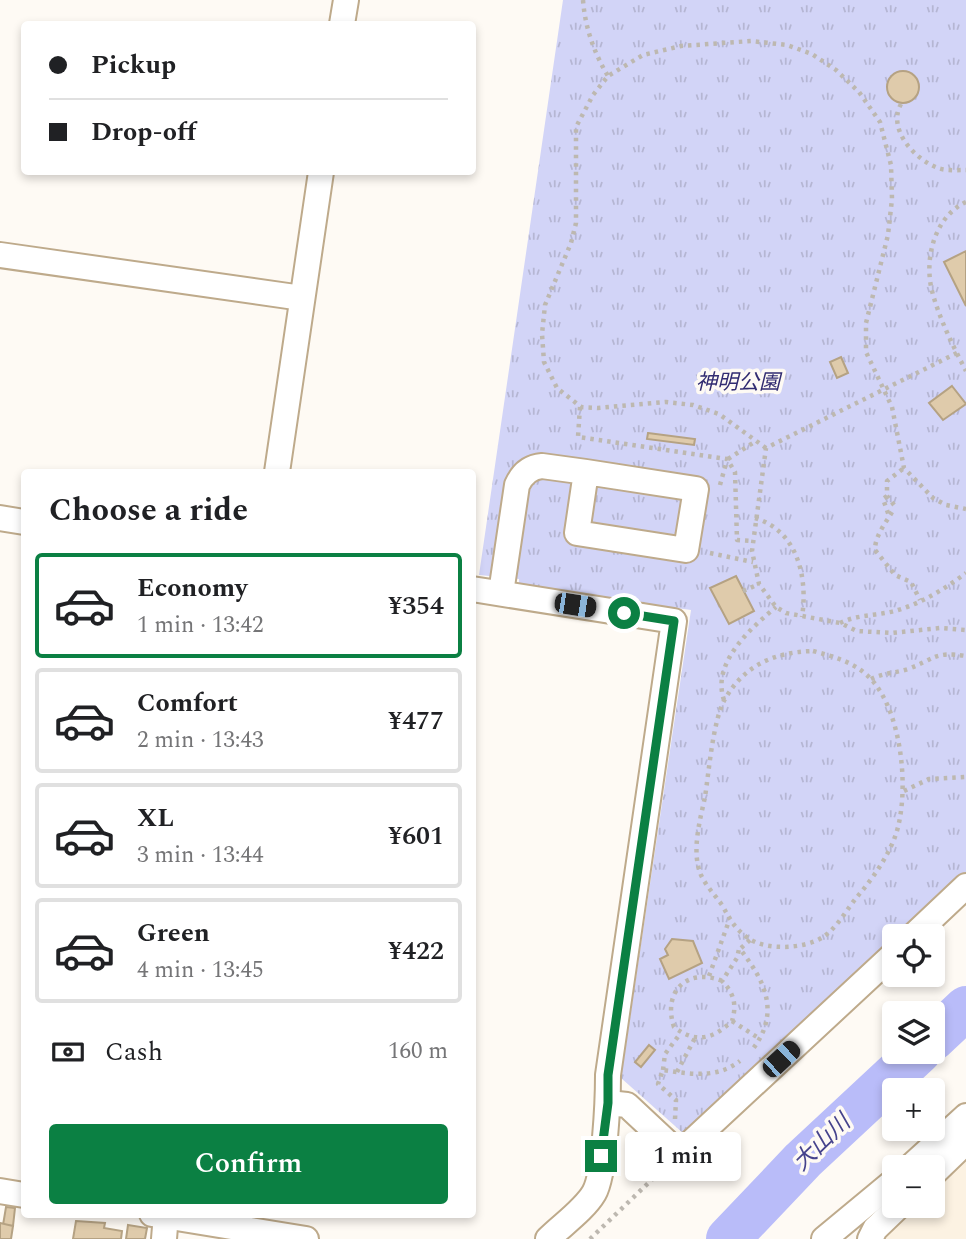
<!DOCTYPE html>
<html lang="en">
<head>
<meta charset="utf-8">
<style>
  body { margin:0; font-family:Spectral,"Noto Sans JP",serif; background:#f2f2f2; color:#202124; height:100vh; display:flex; flex-direction:column; font-size:26px; white-space:nowrap }
  * { box-sizing:border-box; margin:0 }
  p { font-size:23px; color:#757577 }
  .icon { flex:none; width:38px; height:38px; fill:none; stroke:currentColor; stroke-width:2; stroke-linecap:round; stroke-linejoin:round }
  .map { position:relative; flex:1; overflow:hidden }
  .details { position:absolute; left:21px; top:469px; width:455px; height:749px; display:flex; flex-direction:column; background:#fff; border-radius:7px; box-shadow:0 4px 10px #0003 }
  .details>* { flex:none }
  .top-card { position:absolute; left:21px; top:21px; width:455px; height:154px; border-radius:7px; box-shadow:0 4px 10px #0003; display:grid; align-content:center; height:154px; padding:0 28px; background:#fff }
  .buttons { position:absolute; left:882px; top:924px; display:grid; gap:14px }
  .buttons a { display:grid; place-items:center; width:63px; height:63px; border-radius:7px; background:#fff; box-shadow:0 4px 10px #0003; font-size:35px }
  .end { position:absolute; width:32px; height:32px; margin:-16px; border:9px solid #0b8043; background:#fff; box-shadow:0 0 0 4px #fff }
  .from { border-radius:50% }
  .bubble { position:absolute; height:49px; border-radius:7px; background:#fff; box-shadow:0 4px 10px #0003; font-size:23px; font-weight:600; line-height:49px; text-align:center }
  .car { position:absolute; width:21px; height:42px; margin:-21px -10px; border-radius:9px; box-shadow:0 0 5px 2px #0007; background:linear-gradient(#222 24%,#8ab4d8 0 40%,#222 0 76%,#8ab4d8 0 86%,#222 0) }
  .top-card b { display:flex; align-items:center; gap:24px; height:66px; font-size:26px }
  .top-card b+b { border-top:2px solid #e0e0e0 }
  .top-card i { width:18px; height:18px; background:#202124 }
  ul { padding:0; list-style:none }
  li { display:flex; align-items:center; gap:21px; height:105px; margin:0 14px 10px; padding:0 14px; border:4px solid #e0e0e0; border-radius:7px }
  li div { flex:1 }
  li b { display:block; font-size:26px }
  li em { font-style:normal; font-weight:600 }
  li.selected { border-color:#0b8043 }
  li>.icon { width:63px; height:63px; stroke-width:1.5 }
  h2 { padding:0 28px; font-size:32px; line-height:84px }
  .pay { display:flex; align-items:center; gap:18px; height:77px; padding:0 28px; font-size:26px }
  .pay p { margin-inline-start:auto }
  .button { display:flex; gap:14px; margin-top:auto; padding:14px 28px }
  .button a { flex:1; height:80px; border-radius:7px; background:#0b8043; color:#fff; font-size:28px; font-weight:600; line-height:80px; text-align:center }
  .map>svg:first-child { display:block }
  .built { fill:#fcf2e2 }
  .park { fill:url(#park-tufts) }
  .lines { fill:none; stroke-linecap:round; stroke-linejoin:round }
  .river { stroke:#b9bcf9; stroke-width:44 }
  .building { fill:#dfcbab; stroke:#b5a283; stroke-width:2 }
  .minor-casing { stroke:#beaa8b; stroke-width:28 }
  .path { stroke:#bdb8b0; stroke-width:4.5; stroke-dasharray:3.5 5; stroke-linecap:butt }
  .minor { stroke:#fff; stroke-width:24 }
  .route { stroke:#0b8043; stroke-width:9 }
  .labels { text-anchor:middle; dominant-baseline:central; stroke-width:7; stroke-linejoin:round; paint-order:stroke }
  .park-label { font-size:21px; font-style:italic; fill:#312b71; stroke:#fefaf4 }
  .water-label { font-size:23px; font-style:italic; fill:#46438c; stroke:#fefaf4 }
</style>
</head>
<body>
<div class="map">
<svg width="966" height="1239" viewBox="0 0 966 1239">
  <defs>
    <pattern id="park-tufts" width="24" height="20" patternUnits="userSpaceOnUse" patternTransform="scale(1.75)"><rect width="24" height="20" fill="#d2d4f7"/><path d="M3 7l-1-3M5 7V3M7 7l1-3M15 17l-1-3M17 17v-4M19 17l1-3" fill="none" stroke="#b5b6d3"/></pattern>
  </defs>
  <rect width="100%" height="100%" fill="#fefaf4"/>
  <path class="built" d="M966 1125V1239H858L864 1218 894 1206H933V1167Z"/>
  <path class="park" d="M563 0H966V873L898 936H894V940L684 1134 621 1078 691 610 519 586V579L479 575Z"/>
  <g class="lines">
    <g class="river">
      <path d="M933 1039 966 1008"/>
      <path d="M728 1239 803 1160 919 1052"/>
    </g>
  </g>
  <g class="building">
    <circle cx="903" cy="87" r="16"/>
    <path d="M966 251V306L944 262Z"/>
    <path d="M841 357 848 373 837 378 830 362Z"/>
    <path d="M952 386 966 404 943 420 929 403Z"/>
    <path d="M648 433 695 439 694 445 647 439Z"/>
    <path d="M736 576 754 611 729 624 710 588Z"/>
    <path d="M672 939 693 941 702 963 669 979 660 959 668 955 665 949Z"/>
    <path d="M649 1045 655 1050 641 1067 635 1062Z"/>
    <path d="M6 1207 15 1208 13 1226 3 1225Z"/>
    <path d="M76 1221 105 1223 104 1228 122 1231 121 1239H73Z"/>
    <path d="M0 1223 13 1226 11 1239H0Z"/>
    <path d="M128 1225 147 1228 145 1239H126Z"/>
  </g>
  <g class="lines">
    <defs>
      <g id="minor">
        <path d="M342 24 346 0"/>
        <path d="M0 255 302 298"/>
        <path d="M277 472 321 172"/>
        <path d="M0 518 24 522"/>
        <path d="M472 589 674 621 608 1075C608 1099 605 1174 594 1193 584 1210 562 1225 548 1239"/>
        <path d="M501 593 517 485C522 474 530 467 542 466L586 472 696 489 686 550 577 533 586 472"/>
        <path d="M913 936 966 886"/>
        <path d="M608 1103 627 1105 673 1148 684 1149 894 954"/>
        <path d="M910 1167 966 1116"/>
        <path d="M933 1174 966 1142"/>
        <path d="M0 1191 24 1195"/>
        <path d="M152 1214 306 1239"/>
        <path d="M164 1239 166 1214"/>
        <path d="M824 1239 894 1181"/>
        <path d="M870 1239 875 1229 899 1206"/>
      </g>
    </defs>
    <use href="#minor" class="minor-casing"/>
    <g class="path">
      <path d="M583 0C585 27 594 53 608 76"/>
      <path d="M901 104C887 129 914 159 938 168 946 171 957 170 966 170"/>
      <path d="M966 202C934 217 924 259 932 291 939 318 953 346 966 371"/>
      <path d="M957 353 766 448 752 551 759 584 776 607 786 613 840 623 857 631 892 633 940 628 966 630"/>
      <path d="M580 407 578 437 727 459 735 472 737 540 752 541"/>
      <path d="M766 448 719 414 693 405 666 402 598 408 581 407 557 388 544 362 542 334 545 305 571 243 576 223V127L593 95 608 76 643 55 681 46 751 41 787 45 812 54 836 70 859 92 880 122 891 165 892 199 888 235 866 323V352L892 407 904 468 933 498 946 505 966 509"/>
      <path d="M728 459 756 441"/>
      <path d="M720 485 727 460"/>
      <path d="M887 496 883 499 889 516"/>
      <path d="M894 505 887 496V481L904 468"/>
      <path d="M892 512C885 524 875 536 875 550L895 575 911 582 920 600"/>
      <path d="M755 518C798 531 808 578 802 617"/>
      <path d="M710 553 753 562"/>
      <path d="M743 591 759 584"/>
      <path d="M840 623C858 614 879 616 898 610 922 603 946 588 966 573"/>
      <path d="M813 651C835 657 854 662 870 678 902 711 910 791 896 834 888 857 873 878 857 897 847 909 837 928 823 937 805 949 766 951 748 938 734 928 730 919 722 905 715 895 706 886 701 875 691 852 700 820 705 797 709 771 713 720 725 699 745 664 776 652 813 651Z"/>
      <path d="M871 679C883 673 896 673 908 669 935 659 934 651 966 656"/>
      <path d="M724 700C711 663 751 628 776 607"/>
      <path d="M904 791 929 779 966 777"/>
      <path d="M750 940 740 949C765 981 781 1013 752 1050"/>
      <path d="M709 976 729 921"/>
      <path d="M722 981C688 967 662 991 674 1027 696 1044 713 1039 732 1021 737 1005 734 993 722 981L737 958 739 949"/>
      <path d="M732 1021 760 1039"/>
      <path d="M663 1070 665 1054 680 1034"/>
      <path d="M677 1072 695 1038"/>
      <path d="M675 1119 676 1100 658 1084 663 1070C691 1074 716 1079 740 1061"/>
      <path d="M590 1239 665 1167"/>
    </g>
    <use href="#minor" class="minor"/>
  </g>
  <g class="lines">
    <path class="route" d="M601 1156 608 1103V1075L674 621 624 613"/>
  </g>
  <g class="labels">
    <g class="park-label">
      <text x="738" y="383">神明公園</text>
    </g>
    <g class="water-label">
      <text transform="translate(822 1143) rotate(-44)">大山川</text>
    </g>
  </g>
</svg>
<div class="buttons">
<a><svg class="icon" aria-label="locate" viewBox="0 0 24 24"><circle cx="12" cy="12" r="6"/><path d="M12 2v4M12 18v4M2 12h4M18 12h4"/></svg></a>
<a><svg class="icon" aria-label="layers" viewBox="0 0 24 24"><path d="M12 4l9 5-9 5-9-5zM3 14l9 5 9-5"/></svg></a>
<a>+</a>
<a>−</a>
</div>
<i class="end from" style="left:624px;top:613px"></i>
<i class="end" style="left:601px;top:1156px"></i>
<div class="bubble" style="left:625px;top:1132px;width:116px">1 min</div>
<i class="car" style="left:575px;top:605px;rotate:99deg"></i>
<i class="car" style="left:781px;top:1059px;rotate:47deg"></i>
<div class="top-card">
<b><i class="from"></i>Pickup</b>
<b><i></i>Drop-off</b>
</div>
<section class="details">
<h2>Choose a ride</h2>
<ul>
<li class="selected"><svg class="icon" aria-label="car" viewBox="0 0 24 24"><path d="M5 17H2v-5l4-1 3-4h7l3 4 3 1v5h-3M9 17h6M6 11h13"/><circle cx="7" cy="17" r="2"/><circle cx="17" cy="17" r="2"/></svg><div><b>Economy</b><p>1 min · 13:42</p></div><em>¥354</em></li>
<li><svg class="icon" aria-label="car" viewBox="0 0 24 24"><path d="M5 17H2v-5l4-1 3-4h7l3 4 3 1v5h-3M9 17h6M6 11h13"/><circle cx="7" cy="17" r="2"/><circle cx="17" cy="17" r="2"/></svg><div><b>Comfort</b><p>2 min · 13:43</p></div><em>¥477</em></li>
<li><svg class="icon" aria-label="car" viewBox="0 0 24 24"><path d="M5 17H2v-5l4-1 3-4h7l3 4 3 1v5h-3M9 17h6M6 11h13"/><circle cx="7" cy="17" r="2"/><circle cx="17" cy="17" r="2"/></svg><div><b>XL</b><p>3 min · 13:44</p></div><em>¥601</em></li>
<li><svg class="icon" aria-label="car" viewBox="0 0 24 24"><path d="M5 17H2v-5l4-1 3-4h7l3 4 3 1v5h-3M9 17h6M6 11h13"/><circle cx="7" cy="17" r="2"/><circle cx="17" cy="17" r="2"/></svg><div><b>Green</b><p>4 min · 13:45</p></div><em>¥422</em></li>
</ul>
<div class="pay"><svg class="icon" aria-label="cash" viewBox="0 0 24 24"><path d="M3 7h18v10H3z"/><circle cx="12" cy="12" r="2"/></svg>Cash<p>160 m</p></div>
<div class="button"><a>Confirm</a></div>
</section>
</div>
</body>
</html>
